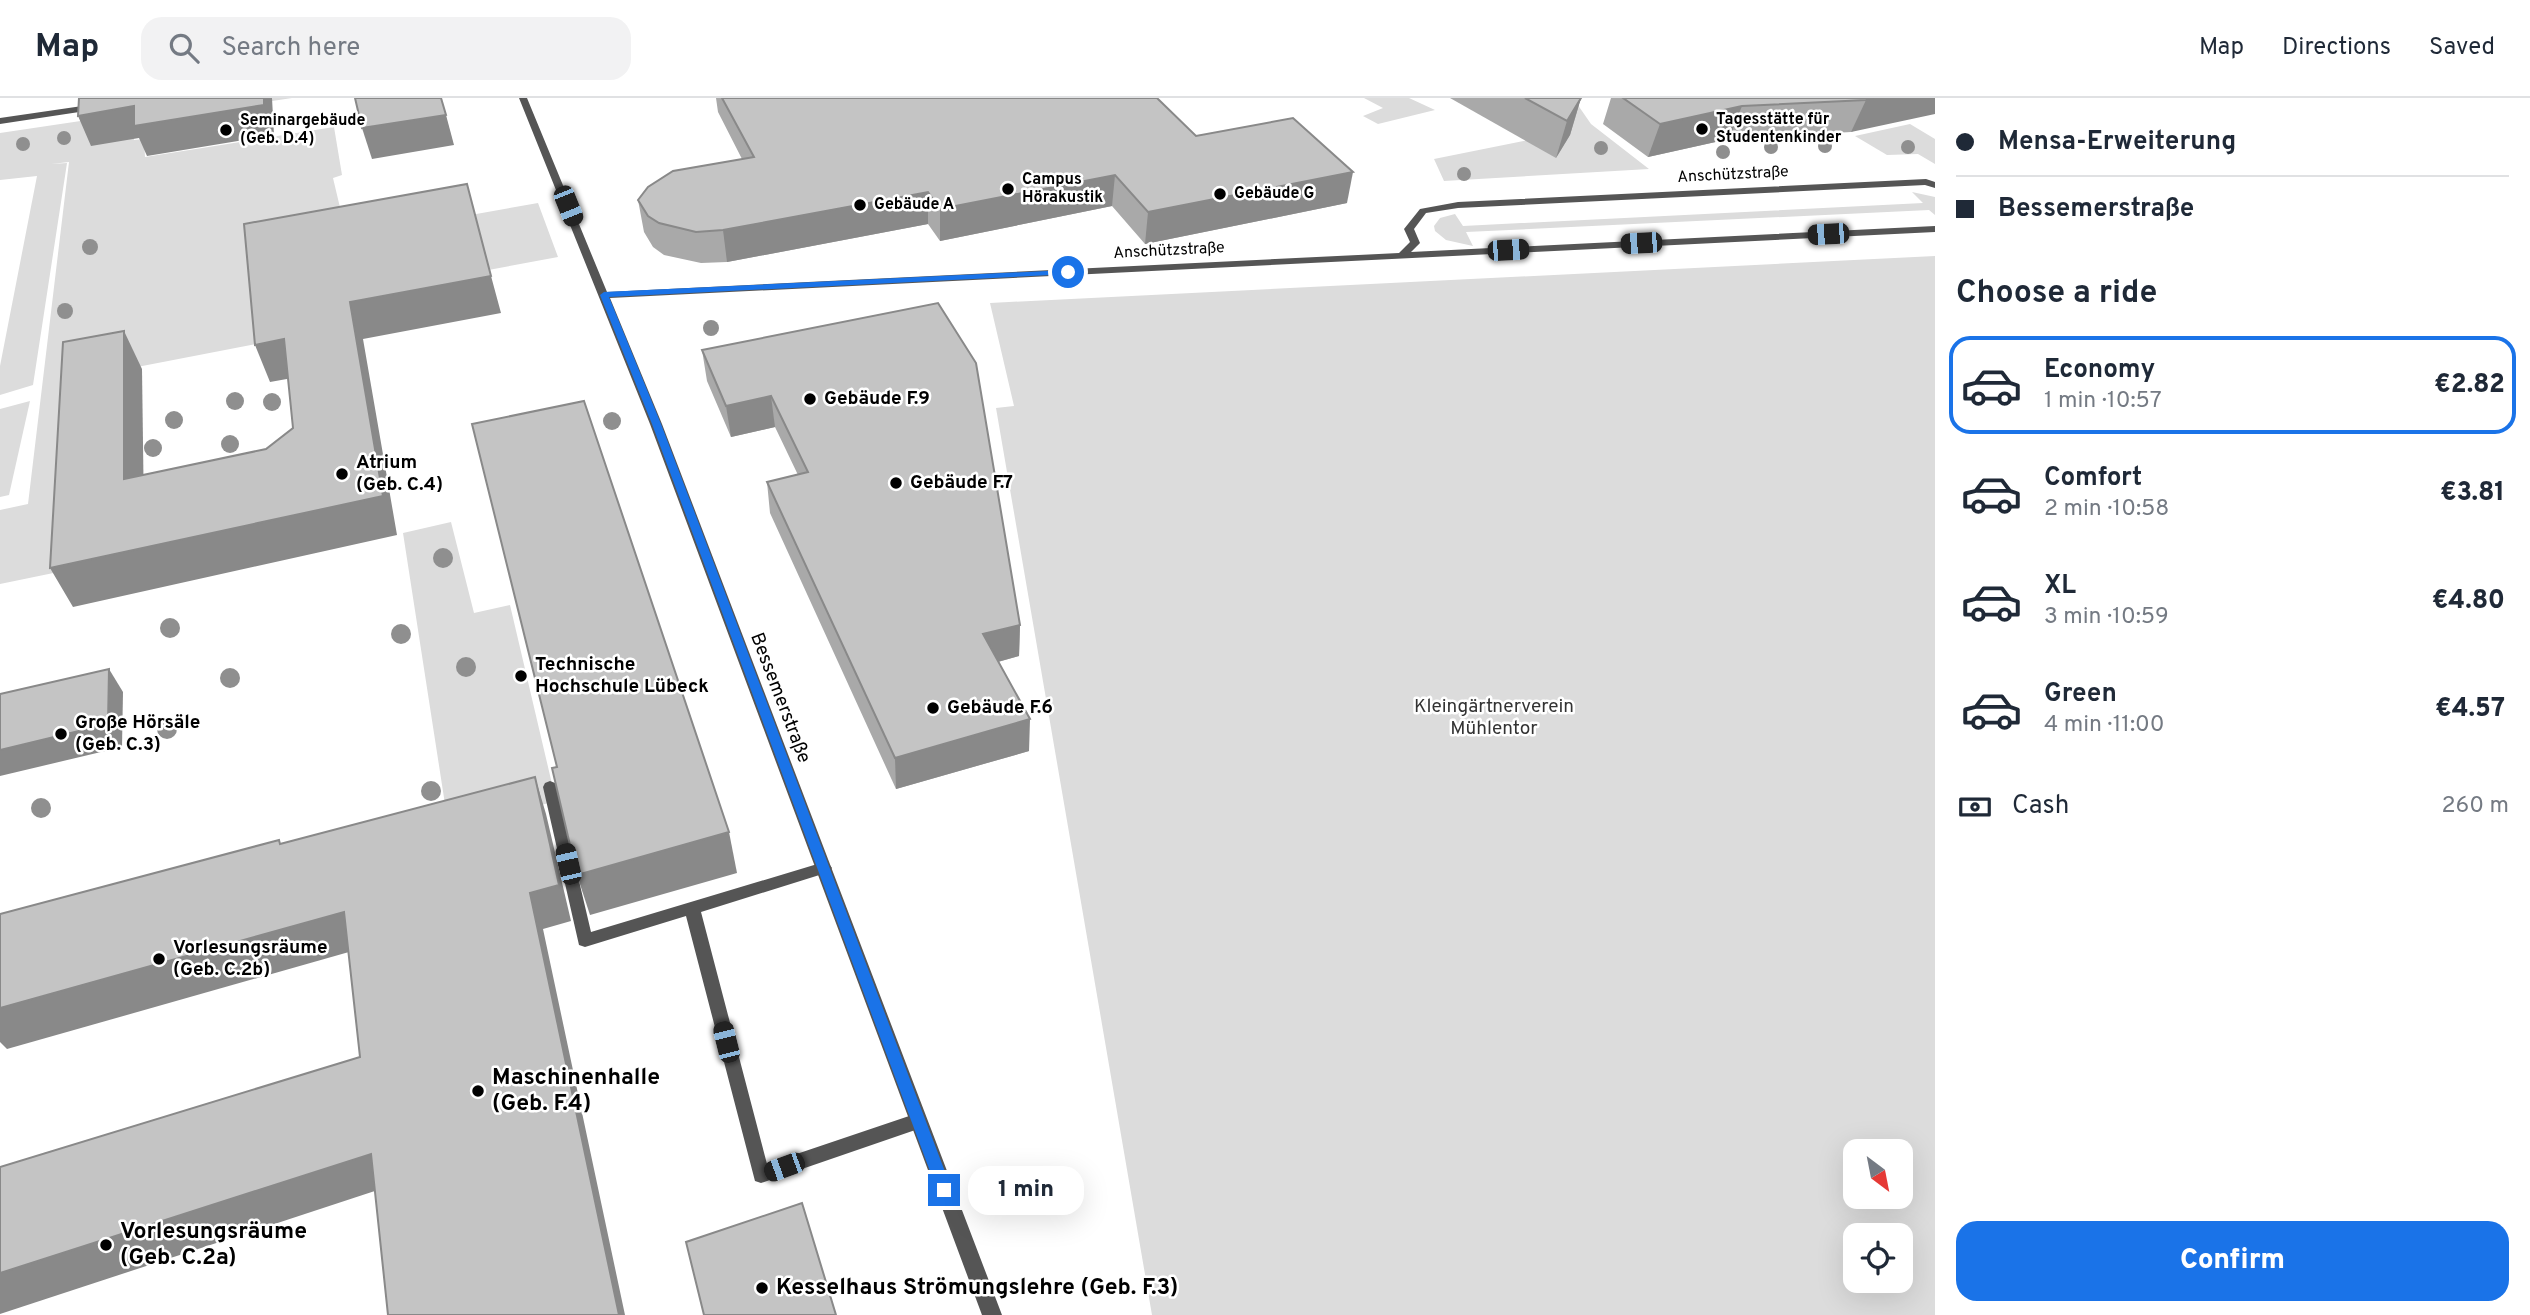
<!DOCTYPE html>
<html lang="en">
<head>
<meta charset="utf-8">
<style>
  body { margin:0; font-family:Overpass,sans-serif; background:#f2f2f3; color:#1f2937; height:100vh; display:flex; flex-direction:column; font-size:26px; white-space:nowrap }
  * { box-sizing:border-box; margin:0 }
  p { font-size:23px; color:#747a83 }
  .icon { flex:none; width:38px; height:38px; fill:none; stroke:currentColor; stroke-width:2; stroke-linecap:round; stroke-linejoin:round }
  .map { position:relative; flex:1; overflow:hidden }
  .sheet { display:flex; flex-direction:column; background:#fff; width:595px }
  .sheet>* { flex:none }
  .banner { display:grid; align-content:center; height:154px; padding:0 21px; background:#fff }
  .needle { width:46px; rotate:148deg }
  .buttons { position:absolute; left:1843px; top:1041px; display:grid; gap:14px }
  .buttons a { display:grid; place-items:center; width:70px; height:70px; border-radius:14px; background:#fff; box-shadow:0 7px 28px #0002; font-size:35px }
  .end { position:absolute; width:32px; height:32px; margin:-16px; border:9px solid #1a73e8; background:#fff; box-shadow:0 0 0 4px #fff }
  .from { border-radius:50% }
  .bubble { position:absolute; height:49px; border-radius:21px; background:#fff; box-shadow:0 7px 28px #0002; font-size:23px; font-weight:800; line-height:49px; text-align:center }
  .car { position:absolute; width:21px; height:42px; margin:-21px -10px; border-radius:9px; box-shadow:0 0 5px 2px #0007; background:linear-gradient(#222 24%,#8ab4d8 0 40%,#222 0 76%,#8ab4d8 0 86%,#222 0) }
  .banner b { display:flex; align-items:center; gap:24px; height:66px; font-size:26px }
  .banner b+b { border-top:2px solid #e0e1e3 }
  .banner i { width:18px; height:18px; background:#1f2937 }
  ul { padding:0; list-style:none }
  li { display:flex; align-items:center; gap:21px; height:98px; margin:0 14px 10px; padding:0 7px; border:4px solid transparent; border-radius:21px }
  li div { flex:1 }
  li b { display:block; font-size:26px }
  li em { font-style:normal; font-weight:800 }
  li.current { border-color:#1a73e8 }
  li>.icon { width:63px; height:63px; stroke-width:1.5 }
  h2 { padding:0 21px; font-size:32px; line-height:84px }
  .pay { display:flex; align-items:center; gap:18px; height:77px; padding:0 21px; font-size:26px }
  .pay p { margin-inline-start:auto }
  .button { display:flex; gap:14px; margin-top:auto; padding:14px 21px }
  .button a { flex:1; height:80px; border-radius:21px; background:#1a73e8; color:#fff; font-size:28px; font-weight:800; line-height:80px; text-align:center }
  header { display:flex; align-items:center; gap:42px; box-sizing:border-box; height:98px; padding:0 35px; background:#fff; border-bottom:2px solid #e0e1e3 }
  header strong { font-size:33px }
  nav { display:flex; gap:38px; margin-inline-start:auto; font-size:24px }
  .search { width:490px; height:63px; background:#f2f2f3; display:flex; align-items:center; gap:18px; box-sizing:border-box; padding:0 24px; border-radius:21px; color:#747a83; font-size:26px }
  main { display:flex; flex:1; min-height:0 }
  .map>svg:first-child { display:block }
  .green { fill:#dcdcdc; fill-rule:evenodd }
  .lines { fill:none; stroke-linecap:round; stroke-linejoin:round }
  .lane { fill:#555; fill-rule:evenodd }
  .street { fill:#555; fill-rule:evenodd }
  .tree { fill:#8f8f8f }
  .wall { fill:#a9a9a9 }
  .shaded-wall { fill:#898989 }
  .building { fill:#c4c4c4; stroke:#898989; stroke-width:2 }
  .route { fill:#1a73e8 }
  .poi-dot { fill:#000; stroke:#fff; stroke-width:2.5 }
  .labels { text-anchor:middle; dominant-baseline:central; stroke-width:5; stroke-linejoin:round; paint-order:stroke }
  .far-poi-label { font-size:16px; font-weight:bold; fill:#000; stroke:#fff; text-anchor:start }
  .far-street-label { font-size:16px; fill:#000; stroke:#fff }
  .poi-label { font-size:19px; font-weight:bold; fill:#000; stroke:#fff; text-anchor:start }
  .street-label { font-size:19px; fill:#000; stroke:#fff }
  .park-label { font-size:19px; fill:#333; stroke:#fff }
  .near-poi-label { font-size:23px; font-weight:bold; fill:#000; stroke:#fff; text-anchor:start }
</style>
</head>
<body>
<header>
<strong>Map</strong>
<div class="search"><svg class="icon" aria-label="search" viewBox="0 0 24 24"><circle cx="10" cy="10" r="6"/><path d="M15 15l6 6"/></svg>Search here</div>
<nav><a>Map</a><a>Directions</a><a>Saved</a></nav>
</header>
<main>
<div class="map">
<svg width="1935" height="1217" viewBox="0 0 1935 1217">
  <rect width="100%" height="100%" fill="#fff"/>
  <g class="green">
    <path d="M235 0H292L133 24 134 42 144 41 145 59 334 29 342 77 333 80 347 139 538 105 558 159 354 197 256 246 75 281 68 472 0 486V412L28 406 69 64 51 66 67 65 33 287 0 297V268L37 78 0 82V35Z"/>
    <path d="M1364 0H1409L1435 12 1378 26 1363 18 1383 10Z"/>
    <path d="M1573 0 1591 26 1649 71 1444 83 1434 61 1549 38Z"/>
    <path d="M1910 26 1935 41V66L1918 56 1887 57 1855 38Z"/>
    <path d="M1912 94 1935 99V117L1929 112 1466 134 1473 148 1446 142 1435 133 1434 128 1440 120 1455 116 1463 128 1923 105Z"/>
    <path d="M1935 158V1217H1152L996 310 1014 308 990 205ZM1855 1054H1900V1099H1855ZM1855 1138H1900V1183H1855Z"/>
    <path d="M30 303 9 397 0 399V311Z"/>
    <path d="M451 424 474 515 510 507 556 703 449 732 403 435Z"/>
  </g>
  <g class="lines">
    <path class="lane" d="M550 683 555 685 557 689 591 834 824 764 829 766 832 770 829 774 701 814 767 1066 918 1015 924 1017 927 1023 924 1029 761 1085 755 1083 686 818 585 849 579 847 543 689 545 685Z"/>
    <g class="street">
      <path d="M519 0H527L607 194 1399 155 1410 144 1404 131 1420 111 1458 104 1926 81 1935 84V90L1925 87 1458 110 1426 115 1414 131 1420 145 1411 154 1935 128V134L610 200 662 326 1002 1217H982L650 326Z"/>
      <path d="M96 6 100 9 99 11 0 26V20Z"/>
    </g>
  </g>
  <g class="tree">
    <circle cx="64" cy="40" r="7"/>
    <circle cx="23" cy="46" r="7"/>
    <circle cx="1825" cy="48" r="7"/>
    <circle cx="1771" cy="49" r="7"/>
    <circle cx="1908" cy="49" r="7"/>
    <circle cx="1601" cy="50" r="7"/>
    <circle cx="1723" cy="54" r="7"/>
    <circle cx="1464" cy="76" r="7"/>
    <circle cx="90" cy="149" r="8"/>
    <circle cx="65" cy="213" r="8"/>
    <circle cx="711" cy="230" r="8"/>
    <circle cx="235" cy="303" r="9"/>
    <circle cx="272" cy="304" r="9"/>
    <circle cx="174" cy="322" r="9"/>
    <circle cx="612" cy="323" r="9"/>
    <circle cx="230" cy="346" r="9"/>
    <circle cx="153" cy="350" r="9"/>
    <circle cx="443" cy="460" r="10"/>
    <circle cx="170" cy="530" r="10"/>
    <circle cx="401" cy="536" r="10"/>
    <circle cx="466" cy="569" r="10"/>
    <circle cx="230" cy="580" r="10"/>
    <circle cx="167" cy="631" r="10"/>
    <circle cx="431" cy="693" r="10"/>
    <circle cx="41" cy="710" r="10"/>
  </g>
  <g class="wall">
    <path d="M716 0H1157L1196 38 1347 105 1145 146 1112 108 940 143 928 126 727 164 701 165 664 157 653 149 644 134 638 102 742 61 718 14Z"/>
    <path d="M1450 0H1581L1570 37 1556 60Z"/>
    <path d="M1611 0H1935L1851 34 1729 41 1648 59 1603 26Z"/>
    <path d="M938 205 1020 527 1019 558 998 564 1029 653 896 691 770 415 767 384 798 377 775 329 731 339 707 283 702 252Z"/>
  </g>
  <g class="shaded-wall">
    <path d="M264 0H272L274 37 147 58 139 40 91 48 78 18 134 8Z"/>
    <path d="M1581 0 1570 37 1556 60 1567 23Z"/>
    <path d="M1873 0H1935V16L1851 34 1866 2Z"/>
    <path d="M1742 8 1729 41 1648 59 1660 26Z"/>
    <path d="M446 17 454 47 372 61 362 30Z"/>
    <path d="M1353 74 1347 105 1145 146 1148 114Z"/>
    <path d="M1115 77 1112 108 940 143V111Z"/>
    <path d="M928 94V126L727 164 723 132Z"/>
    <path d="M491 178 501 215 363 241 397 437 73 509 50 470 383 398 350 204Z"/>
    <path d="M124 233 142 271 144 419 124 381Z"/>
    <path d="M284 241 298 279 270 284 255 247Z"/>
    <path d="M771 298 775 329 731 339 726 308Z"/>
    <path d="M1020 527 1019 558 983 568V536Z"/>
    <path d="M109 571 123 594 122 649 0 678V652Z"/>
    <path d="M1030 621 1029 653 896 691 895 660Z"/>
    <path d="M535 679 546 716 571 823 543 831 625 1217H619L530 795Z"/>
    <path d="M729 734 737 775 590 817 577 777Z"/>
    <path d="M344 814 363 850 7 951 0 944V910Z"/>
    <path d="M371 1056 390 1088 0 1216V1175Z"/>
  </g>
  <g class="building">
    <path d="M79 0H264V7L134 28V8L78 18Z"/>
    <path d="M355 0H441L446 17 362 30Z"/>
    <path d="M722 0H1157L1196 38 1293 20 1353 74 1148 114 1115 77 940 111 928 94 723 132 696 134 659 125 648 118 638 102 648 89 673 73 754 59Z"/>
    <path d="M1525 0H1581L1567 23Z"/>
    <path d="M1623 0H1873L1866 2 1742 8 1660 26Z"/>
    <path d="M467 86 491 178 350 204 383 398 50 470 63 244 124 233V381L266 351 293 330 284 241 255 247 244 126Z"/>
    <path d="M938 205 976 265 1020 527 983 536 1030 621 895 660 767 384 808 374 771 298 726 308 702 252Z"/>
    <path d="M584 303 729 734 577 777 552 670 557 669 472 326Z"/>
    <path d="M109 571 108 626 0 652V596Z"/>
    <path d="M535 679 559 787 530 795 619 1217H388L371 1056 0 1175V1069L360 959 344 814 0 910V816L279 742 280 746Z"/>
    <path d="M802 1105 836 1217H704L686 1144Z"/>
  </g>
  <path class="route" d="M1068 172 1071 176 609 199 661 326 952 1092 944 1099 937 1092 652 326 600 197 604 194Z"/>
  <g class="poi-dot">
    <circle cx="1702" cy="31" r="7"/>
    <circle cx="226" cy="32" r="7"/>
    <circle cx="1008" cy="91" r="7"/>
    <circle cx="1220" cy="96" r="7"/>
    <circle cx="860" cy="107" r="7"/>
    <circle cx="810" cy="301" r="7"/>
    <circle cx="342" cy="376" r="7"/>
    <circle cx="896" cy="385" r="7"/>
    <circle cx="521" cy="578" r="7"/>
    <circle cx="933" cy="610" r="7"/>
    <circle cx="61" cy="636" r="7"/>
    <circle cx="159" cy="861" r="7"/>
    <circle cx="478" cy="993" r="7"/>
    <circle cx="106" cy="1147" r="7"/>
    <circle cx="762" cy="1190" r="7"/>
  </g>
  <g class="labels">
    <g class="far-poi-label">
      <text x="1716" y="22">Tagesstätte für<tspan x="1716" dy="18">Studentenkinder</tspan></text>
      <text x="240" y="23">Seminargebäude<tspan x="240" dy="18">(Geb. D.4)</tspan></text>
      <text x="1022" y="82">Campus<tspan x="1022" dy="18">Hörakustik</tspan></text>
      <text x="1234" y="96">Gebäude G</text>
      <text x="874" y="107">Gebäude A</text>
    </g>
    <g class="far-street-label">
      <text transform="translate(1733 77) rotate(-3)">Anschützstraße</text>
      <text transform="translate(1169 153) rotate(-3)">Anschützstraße</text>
    </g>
    <g class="poi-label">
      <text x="824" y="301">Gebäude F.9</text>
      <text x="356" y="365">Atrium<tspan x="356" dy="22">(Geb. C.4)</tspan></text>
      <text x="910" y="385">Gebäude F.7</text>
      <text x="535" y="567">Technische<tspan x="535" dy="22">Hochschule Lübeck</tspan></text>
      <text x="947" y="610">Gebäude F.6</text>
      <text x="75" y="625">Große Hörsäle<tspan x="75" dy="22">(Geb. C.3)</tspan></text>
      <text x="173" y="850">Vorlesungsräume<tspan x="173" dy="22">(Geb. C.2b)</tspan></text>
    </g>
    <g class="street-label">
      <text transform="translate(780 600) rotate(69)">Bessemerstraße</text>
    </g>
    <g class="park-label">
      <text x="1494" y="609">Kleingärtnerverein<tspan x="1494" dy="22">Mühlentor</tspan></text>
    </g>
    <g class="near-poi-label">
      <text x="492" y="980">Maschinenhalle<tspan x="492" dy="26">(Geb. F.4)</tspan></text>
      <text x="120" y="1134">Vorlesungsräume<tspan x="120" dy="26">(Geb. C.2a)</tspan></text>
      <text x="776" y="1190">Kesselhaus Strömungslehre (Geb. F.3)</text>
    </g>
  </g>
</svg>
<div class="buttons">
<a><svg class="needle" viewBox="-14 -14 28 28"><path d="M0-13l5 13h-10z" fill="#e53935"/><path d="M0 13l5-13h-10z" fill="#747a83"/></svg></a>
<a><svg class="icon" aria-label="locate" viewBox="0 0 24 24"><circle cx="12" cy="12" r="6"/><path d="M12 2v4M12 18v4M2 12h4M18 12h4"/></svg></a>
</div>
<i class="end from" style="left:1068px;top:174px"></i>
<i class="end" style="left:944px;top:1092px"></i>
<div class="bubble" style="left:968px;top:1068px;width:116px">1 min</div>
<i class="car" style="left:568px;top:108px;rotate:158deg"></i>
<i class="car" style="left:1828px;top:136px;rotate:267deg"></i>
<i class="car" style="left:1641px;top:145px;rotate:267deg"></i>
<i class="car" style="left:1508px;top:152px;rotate:87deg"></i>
<i class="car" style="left:568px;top:766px;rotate:347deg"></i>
<i class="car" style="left:726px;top:944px;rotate:346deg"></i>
<i class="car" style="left:784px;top:1069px;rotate:250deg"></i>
</div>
<section class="sheet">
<div class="banner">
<b><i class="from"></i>Mensa-Erweiterung</b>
<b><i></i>Bessemerstraße</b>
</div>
<h2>Choose a ride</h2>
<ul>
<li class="current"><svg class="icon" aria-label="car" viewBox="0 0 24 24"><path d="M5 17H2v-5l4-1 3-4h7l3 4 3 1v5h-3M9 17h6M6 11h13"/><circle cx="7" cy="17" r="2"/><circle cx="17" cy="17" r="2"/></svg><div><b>Economy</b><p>1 min · 10:57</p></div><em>€2.82</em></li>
<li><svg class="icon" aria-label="car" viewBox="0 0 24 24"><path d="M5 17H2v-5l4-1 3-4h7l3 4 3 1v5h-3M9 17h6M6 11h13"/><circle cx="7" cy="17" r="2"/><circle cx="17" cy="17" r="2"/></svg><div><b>Comfort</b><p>2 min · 10:58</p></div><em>€3.81</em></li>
<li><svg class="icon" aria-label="car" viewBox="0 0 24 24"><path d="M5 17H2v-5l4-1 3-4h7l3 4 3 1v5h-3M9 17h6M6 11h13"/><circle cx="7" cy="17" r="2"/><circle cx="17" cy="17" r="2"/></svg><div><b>XL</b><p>3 min · 10:59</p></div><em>€4.80</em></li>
<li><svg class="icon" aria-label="car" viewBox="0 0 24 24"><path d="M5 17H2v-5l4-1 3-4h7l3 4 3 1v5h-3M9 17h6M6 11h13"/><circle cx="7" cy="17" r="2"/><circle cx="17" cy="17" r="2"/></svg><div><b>Green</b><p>4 min · 11:00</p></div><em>€4.57</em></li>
</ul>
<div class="pay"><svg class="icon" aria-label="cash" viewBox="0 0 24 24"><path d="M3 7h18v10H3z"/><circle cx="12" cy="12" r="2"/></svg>Cash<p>260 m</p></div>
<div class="button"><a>Confirm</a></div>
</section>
</main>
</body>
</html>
